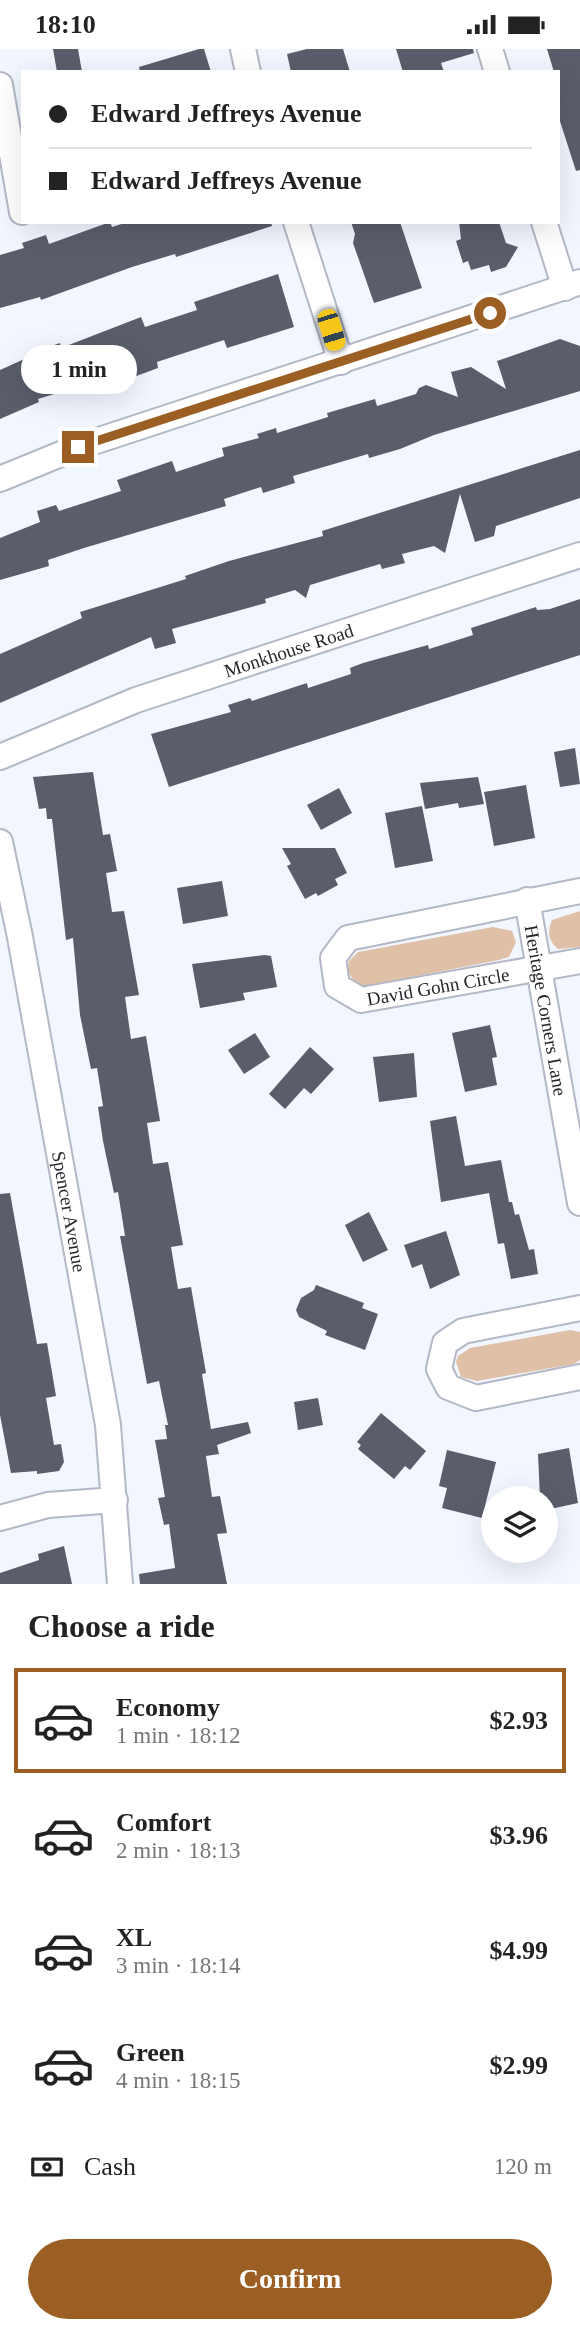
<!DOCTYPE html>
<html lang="en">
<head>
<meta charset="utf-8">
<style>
  body { margin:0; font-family:Georgia,serif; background:#f2f2f2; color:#222; height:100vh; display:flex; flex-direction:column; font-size:26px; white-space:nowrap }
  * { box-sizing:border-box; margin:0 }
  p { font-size:23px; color:#767676 }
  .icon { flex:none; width:38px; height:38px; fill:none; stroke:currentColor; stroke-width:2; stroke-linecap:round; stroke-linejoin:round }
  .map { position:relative; height:1535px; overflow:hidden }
  .drawer { display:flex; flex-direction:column; background:#fff; flex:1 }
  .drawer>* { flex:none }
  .hud { position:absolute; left:21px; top:21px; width:539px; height:154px; border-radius:0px; box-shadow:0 7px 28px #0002; display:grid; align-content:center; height:154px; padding:0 28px; background:#fff }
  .tools { position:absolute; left:481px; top:1437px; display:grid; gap:14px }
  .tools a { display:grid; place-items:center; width:77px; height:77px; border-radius:50%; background:#fff; box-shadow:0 7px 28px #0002; font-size:35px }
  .end { position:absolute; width:32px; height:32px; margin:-16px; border:9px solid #9c5f23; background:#fff; box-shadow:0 0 0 4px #fff }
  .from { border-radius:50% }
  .bubble { position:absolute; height:49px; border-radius:24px; background:#fff; box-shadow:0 7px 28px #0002; font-size:23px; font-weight:600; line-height:49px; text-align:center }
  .car { position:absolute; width:21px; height:42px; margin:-21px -10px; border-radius:9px; box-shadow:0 0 5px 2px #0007; background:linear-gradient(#f5c518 24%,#345 0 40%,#f5c518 0 76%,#345 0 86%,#f5c518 0) }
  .hud b { display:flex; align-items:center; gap:24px; height:66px; font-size:26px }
  .hud b+b { border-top:2px solid #e0e0e0 }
  .hud i { width:18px; height:18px; background:#222 }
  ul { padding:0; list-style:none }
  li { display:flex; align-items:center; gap:21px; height:105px; margin:0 14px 10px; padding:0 14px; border:4px solid transparent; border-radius:0px }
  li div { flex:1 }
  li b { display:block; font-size:26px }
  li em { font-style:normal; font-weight:600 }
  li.on { border-color:#9c5f23 }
  li>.icon { width:63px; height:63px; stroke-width:1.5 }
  h2 { padding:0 28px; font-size:32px; line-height:84px }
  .pay { display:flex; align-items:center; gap:18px; height:77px; padding:0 28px; font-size:26px }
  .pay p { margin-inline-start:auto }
  .button { display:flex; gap:14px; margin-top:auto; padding:14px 28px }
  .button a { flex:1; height:80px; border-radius:42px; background:#9c5f23; color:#fff; font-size:28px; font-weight:600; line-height:80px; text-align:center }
  .status { display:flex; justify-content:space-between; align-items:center; height:49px; padding:0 35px; background:#fff; direction:ltr }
  .status svg { height:19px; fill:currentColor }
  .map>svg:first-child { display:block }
  .green { fill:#e0c1a8 }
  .building { fill:#5a5e6b }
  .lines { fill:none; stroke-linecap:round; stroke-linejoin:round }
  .minor-casing { stroke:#b3b8c6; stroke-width:28 }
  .minor { stroke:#fff; stroke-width:24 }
  .route { stroke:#9c5f23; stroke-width:9 }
  .labels { text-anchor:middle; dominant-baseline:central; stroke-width:7; stroke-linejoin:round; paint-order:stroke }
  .street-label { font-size:19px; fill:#26282d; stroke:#f2f6ff }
</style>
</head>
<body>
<div class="status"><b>18:10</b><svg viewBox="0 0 49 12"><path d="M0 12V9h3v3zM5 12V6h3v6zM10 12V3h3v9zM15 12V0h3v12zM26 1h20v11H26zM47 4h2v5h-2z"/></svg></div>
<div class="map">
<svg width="580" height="1535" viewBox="0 0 580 1535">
  <rect width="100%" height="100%" fill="#f2f6ff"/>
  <g class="green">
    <path d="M580 862V898L558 900C548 891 547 884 552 871Z"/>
    <path d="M493 878 512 882 516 893 509 908 499 911 365 937 355 934 347 921 349 912 358 903Z"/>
    <path d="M570 1281 580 1283V1311L574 1315 477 1332 461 1328 456 1313 458 1307 470 1299Z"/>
  </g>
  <g class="building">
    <path d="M53 0H78L82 23H57Z"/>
    <path d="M199 0H204L211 23H140L139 18Z"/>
    <path d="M307 0H343L350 23H291L287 5Z"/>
    <path d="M396 0H473L474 4 441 14 444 23H403Z"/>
    <path d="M547 0H580V121L576 122 558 66V23H554Z"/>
    <path d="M110 173 112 178 128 173H271L272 177 176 208 175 205 132 218 41 251 40 248 0 259V206L24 199 22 194 46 186 49 195Z"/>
    <path d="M351 173H400L422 239 374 254 353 194 355 185Z"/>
    <path d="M459 173H499L506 194 518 198 506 218 491 223 489 216 471 221 468 212 463 214 456 192 461 190Z"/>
    <path d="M278 225 294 278 227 299 224 291 157 313 158 319 93 343 90 334 38 350 39 353 0 370V321L31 307 30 304 60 294 61 299 141 268 145 278 197 261 194 253Z"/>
    <path d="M560 290 580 297V342L434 386 400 400 369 409 368 405 293 427 295 434 263 444 261 438 224 450 226 457 84 499 48 511 49 517 0 531V489L40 473 37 462 56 456 59 462 121 442 117 431 172 412 176 423 224 407 222 399 259 389 257 385 276 379 277 384 328 368 327 364 375 350 377 357 416 345 419 339 426 336 458 348 451 323 471 318 506 340 497 312Z"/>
    <path d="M580 401V449L496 477 494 487 475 493 460 445 445 504 434 497 402 505 405 514 382 520 380 515 310 536 306 549 295 541 265 550 266 554 172 580 176 594 155 600 151 588 0 654V605L82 569 80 563 186 530 185 527 229 512 323 487 322 482Z"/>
    <path d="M580 550V606L169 738 151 685 231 663 228 656 250 649 252 652 307 634 308 639 351 625 350 619 363 614 428 596 429 600 473 586 471 579 536 558 537 561 550 560Z"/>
    <path d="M575 699 580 735 560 738 554 703Z"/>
    <path d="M93 723 103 786 110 785 117 822 106 824 112 863 124 862 139 946 125 948 131 990 146 987 150 1011 160 1072 147 1074 153 1115 168 1113 183 1196 171 1198 178 1240 191 1238 206 1324 202 1325 211 1380 248 1373 251 1384 217 1396 219 1405 206 1407 212 1448 220 1447 227 1484 217 1485 227 1535H140L139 1525 175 1519 169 1475 164 1476 158 1449 165 1448 155 1391 167 1390 165 1376H168L159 1332 147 1335 120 1187H125L118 1143 114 1144 103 1092 98 1058 103 1057 97 1019 91 1020 80 966 73 889 66 891 52 770H47L46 759 39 760 33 728Z"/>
    <path d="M478 728 484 755 459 759 458 754 425 760 420 734Z"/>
    <path d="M526 736 535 789 494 797 484 743Z"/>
    <path d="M339 739 352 764 321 781 307 756Z"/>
    <path d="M422 757 433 812 395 819 385 764Z"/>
    <path d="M282 799H335L347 824 335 830 338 836 318 847 316 844 305 850 287 817 291 815Z"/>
    <path d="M222 832 228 867 183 875 177 839Z"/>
    <path d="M265 906 271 907 277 938 243 944 245 951 200 959 192 915Z"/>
    <path d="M490 976 497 1008 492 1009 497 1036 465 1043 452 984Z"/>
    <path d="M255 984 270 1008 244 1025 228 1001Z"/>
    <path d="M310 998 334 1020 311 1045 304 1039 285 1060 269 1045Z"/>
    <path d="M414 1004 417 1048 379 1053 373 1008Z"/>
    <path d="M456 1067 465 1117 501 1111 509 1153H512L515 1166 519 1165 529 1201 534 1200 538 1225 511 1230 504 1194 498 1195 489 1144 441 1153 430 1072Z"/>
    <path d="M10 1144 37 1295 47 1294 56 1347 46 1349 54 1396 61 1395 64 1413 59 1422 37 1425V1422L11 1424 0 1366V1145Z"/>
    <path d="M369 1163 388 1201 363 1213 345 1176Z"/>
    <path d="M446 1182 460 1226 430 1240 422 1215 412 1219 404 1196Z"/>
    <path d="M316 1236 364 1254 362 1259 378 1265 365 1301 325 1286 327 1282 299 1268 296 1261 301 1249 314 1241Z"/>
    <path d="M318 1349 323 1376 298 1381 294 1353Z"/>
    <path d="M381 1364 426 1402 410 1421 405 1417 394 1430 358 1400 361 1396 357 1393Z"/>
    <path d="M569 1399 578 1454 546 1461V1449H540L538 1405Z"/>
    <path d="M447 1401 496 1413 482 1469 442 1459 447 1439 439 1437Z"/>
    <path d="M64 1497 72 1535H0V1524L39 1511 38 1505Z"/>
  </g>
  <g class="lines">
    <defs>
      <g id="minor">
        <path d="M243 0 248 23"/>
        <path d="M490 0 497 23"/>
        <path d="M0 36 22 163"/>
        <path d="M296 173 341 313"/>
        <path d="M544 173 565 239"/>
        <path d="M0 430 78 398 580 233"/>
        <path id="s1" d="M0 708 136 651 580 506"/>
        <path id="s2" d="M0 793 20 888 108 1376 120 1535"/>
        <path id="s3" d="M580 842 348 889 333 909 337 937 361 951 580 912"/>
        <path id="s4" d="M527 851 580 1154"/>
        <path d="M580 1259 463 1282 445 1294 439 1320 448 1338 476 1349 580 1328"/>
        <path d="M0 1469 48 1456 115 1451"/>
      </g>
    </defs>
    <use href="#minor" class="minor-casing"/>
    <use href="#minor" class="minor"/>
  </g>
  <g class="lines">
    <path class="route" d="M78 398 490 264"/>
  </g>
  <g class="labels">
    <g class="street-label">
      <text stroke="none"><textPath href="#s1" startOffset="308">Monkhouse Road</textPath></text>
      <text stroke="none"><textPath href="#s3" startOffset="396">David Gohn Circle</textPath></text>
      <text stroke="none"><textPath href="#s4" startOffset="112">Heritage Corners Lane</textPath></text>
      <text stroke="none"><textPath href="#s2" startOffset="376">Spencer Avenue</textPath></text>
    </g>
  </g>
</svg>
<div class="tools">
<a><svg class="icon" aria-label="layers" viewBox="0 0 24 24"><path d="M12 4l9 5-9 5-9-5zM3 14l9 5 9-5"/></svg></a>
</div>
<i class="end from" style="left:490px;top:264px"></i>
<i class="end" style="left:78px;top:398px"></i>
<div class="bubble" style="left:21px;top:296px;width:116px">1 min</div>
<i class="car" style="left:331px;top:281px;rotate:163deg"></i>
<div class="hud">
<b><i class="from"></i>Edward Jeffreys Avenue</b>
<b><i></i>Edward Jeffreys Avenue</b>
</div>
</div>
<section class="drawer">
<h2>Choose a ride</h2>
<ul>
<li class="on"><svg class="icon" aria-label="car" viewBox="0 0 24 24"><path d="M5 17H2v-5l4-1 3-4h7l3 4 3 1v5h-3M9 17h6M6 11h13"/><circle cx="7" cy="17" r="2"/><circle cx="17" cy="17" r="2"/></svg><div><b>Economy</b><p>1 min · 18:12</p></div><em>$2.93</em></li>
<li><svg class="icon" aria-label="car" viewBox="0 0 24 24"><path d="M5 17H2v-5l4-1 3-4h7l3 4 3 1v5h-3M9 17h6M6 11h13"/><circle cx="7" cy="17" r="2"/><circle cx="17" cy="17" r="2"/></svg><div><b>Comfort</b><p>2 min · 18:13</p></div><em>$3.96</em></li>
<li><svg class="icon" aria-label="car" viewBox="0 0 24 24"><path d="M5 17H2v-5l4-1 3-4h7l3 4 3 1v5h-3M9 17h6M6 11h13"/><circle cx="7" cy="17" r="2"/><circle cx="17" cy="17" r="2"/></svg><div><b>XL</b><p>3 min · 18:14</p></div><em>$4.99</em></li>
<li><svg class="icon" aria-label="car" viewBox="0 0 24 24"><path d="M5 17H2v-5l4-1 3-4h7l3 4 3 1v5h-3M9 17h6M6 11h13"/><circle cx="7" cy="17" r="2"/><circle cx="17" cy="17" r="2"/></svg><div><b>Green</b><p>4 min · 18:15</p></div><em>$2.99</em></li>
</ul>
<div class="pay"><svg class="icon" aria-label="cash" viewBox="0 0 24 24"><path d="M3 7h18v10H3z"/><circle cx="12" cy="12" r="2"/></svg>Cash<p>120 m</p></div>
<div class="button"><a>Confirm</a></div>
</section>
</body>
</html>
